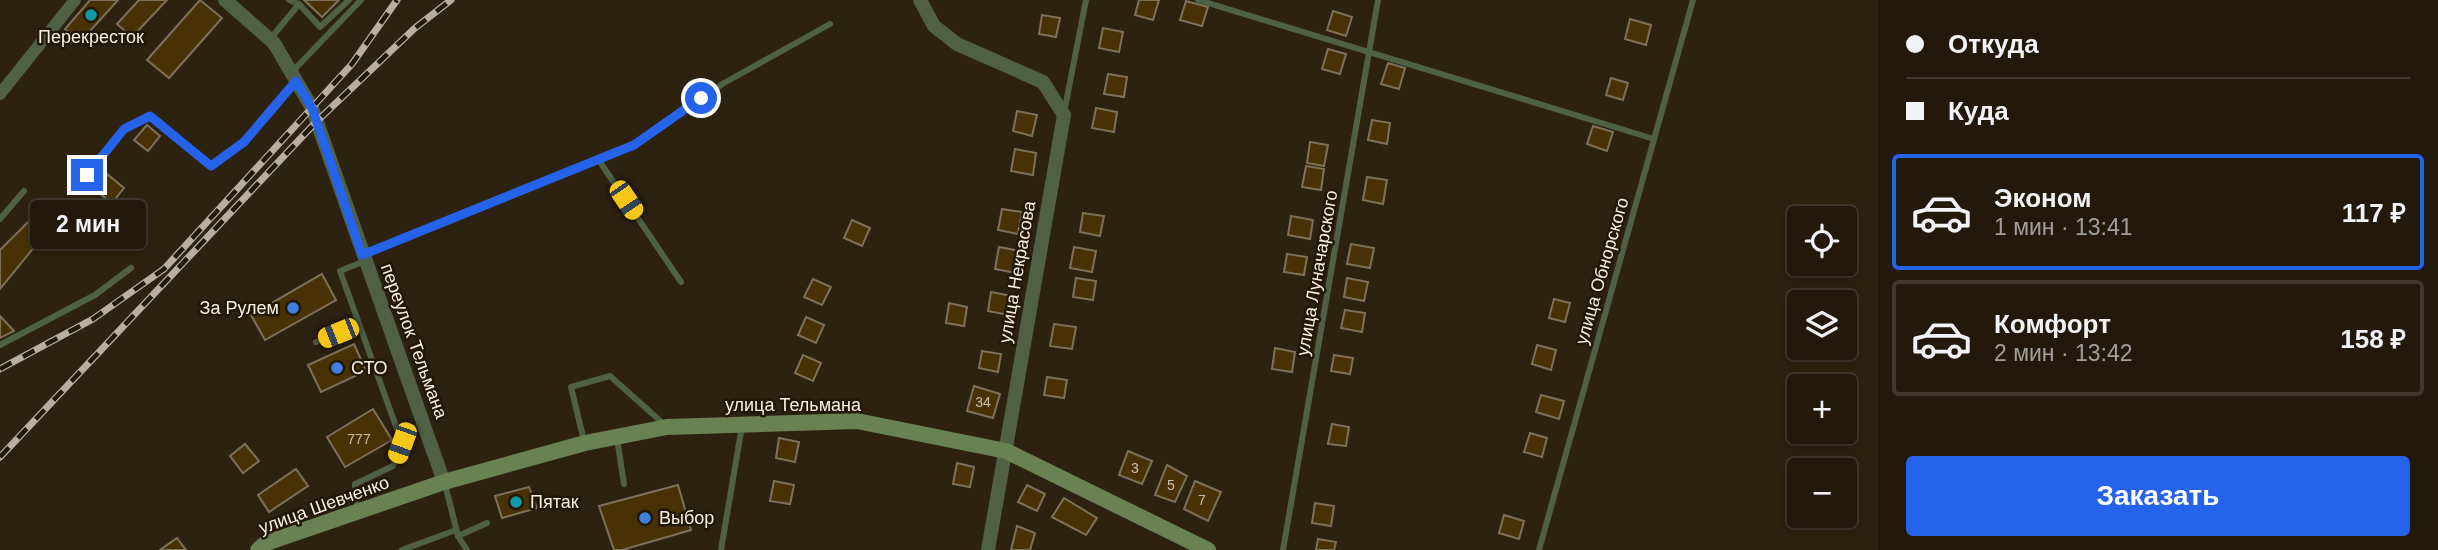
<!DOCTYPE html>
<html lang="ru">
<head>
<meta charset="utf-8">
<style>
  body { margin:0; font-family:Arial,sans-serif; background:#2e2619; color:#f1f3f6; height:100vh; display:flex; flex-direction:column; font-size:26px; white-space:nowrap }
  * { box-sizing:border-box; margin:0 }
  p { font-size:23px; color:#a2a09d }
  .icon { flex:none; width:38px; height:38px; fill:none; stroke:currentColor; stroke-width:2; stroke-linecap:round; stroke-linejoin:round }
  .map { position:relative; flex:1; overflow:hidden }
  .panel { display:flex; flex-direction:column; background:#22190b; width:560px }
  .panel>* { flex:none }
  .banner { display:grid; align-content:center; height:154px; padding:0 28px; background:#22190b }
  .controls { position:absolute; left:1787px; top:206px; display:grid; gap:14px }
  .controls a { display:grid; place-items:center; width:70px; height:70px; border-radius:7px; background:#22190b; box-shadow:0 4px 10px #0003,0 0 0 2px #3f382c; font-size:35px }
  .end { position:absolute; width:32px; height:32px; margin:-16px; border:9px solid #2563eb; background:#fff; box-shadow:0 0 0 4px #fff }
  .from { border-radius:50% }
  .bubble { position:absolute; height:49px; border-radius:7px; background:#22190b; box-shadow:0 4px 10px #0003,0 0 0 2px #3f382c; font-size:23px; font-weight:800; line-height:49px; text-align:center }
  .car { position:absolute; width:21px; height:42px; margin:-21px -10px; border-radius:9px; box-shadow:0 0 5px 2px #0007; background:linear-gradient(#f5c518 24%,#345 0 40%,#f5c518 0 76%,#345 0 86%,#f5c518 0) }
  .banner b { display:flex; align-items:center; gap:24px; height:66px; font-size:26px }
  .banner b+b { border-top:2px solid #3f382c }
  .banner i { width:18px; height:18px; background:#f1f3f6 }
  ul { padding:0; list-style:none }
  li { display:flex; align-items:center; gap:21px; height:116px; margin:0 14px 10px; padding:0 14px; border:4px solid #3f382c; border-radius:7px }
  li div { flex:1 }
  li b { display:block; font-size:26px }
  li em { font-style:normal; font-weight:800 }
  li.on { border-color:#2563eb }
  li>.icon { width:63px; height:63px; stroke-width:1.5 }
  .button { display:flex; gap:14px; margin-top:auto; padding:14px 28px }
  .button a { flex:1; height:80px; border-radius:7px; background:#2563eb; color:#fff; font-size:28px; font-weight:800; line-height:80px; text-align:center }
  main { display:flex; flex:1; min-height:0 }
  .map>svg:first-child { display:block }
  .building { fill:#483105; stroke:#7e715c; stroke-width:2 }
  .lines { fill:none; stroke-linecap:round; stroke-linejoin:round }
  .service { stroke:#4f6044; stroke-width:6 }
  .minor { stroke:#4f6044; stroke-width:12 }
  .tertiary { stroke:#4f6044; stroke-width:14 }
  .secondary { stroke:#688254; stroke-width:16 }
  .rail-casing { stroke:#b8aea1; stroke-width:7 }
  .rail { stroke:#231806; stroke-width:4.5; stroke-dasharray:13; stroke-linecap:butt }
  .route { stroke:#2563eb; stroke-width:9 }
  .culture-dot { fill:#0f9aa8; stroke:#231806; stroke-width:2.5 }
  .shop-dot { fill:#3f7fe0; stroke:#231806; stroke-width:2.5 }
  .labels { text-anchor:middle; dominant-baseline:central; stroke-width:5; stroke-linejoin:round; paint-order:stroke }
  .number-label { font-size:14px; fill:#ccc0ad }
  .poi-label { font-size:18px; fill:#f8f0e5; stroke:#231806; text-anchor:start }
  .street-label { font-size:18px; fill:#f8f0e5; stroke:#231806 }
</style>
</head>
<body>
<main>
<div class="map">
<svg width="1878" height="550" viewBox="0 0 1878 550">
  <rect width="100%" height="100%" fill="#2d210f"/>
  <g class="building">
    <path d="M90 0H118L81 41 65 29Z"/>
    <path d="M139 0H167L132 37 117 24Z"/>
    <path d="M200 0 222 18 169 78 147 60Z"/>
    <path d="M304 0H339L322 17Z"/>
    <path d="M1139 0H1159L1153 20 1135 15Z"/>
    <path d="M1186 1 1208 7 1202 26 1180 20Z"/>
    <path d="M1333 11 1352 17 1346 36 1327 30Z"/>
    <path d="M1042 15 1060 18 1056 37 1039 34Z"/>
    <path d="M1630 19 1651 25 1646 45 1625 39Z"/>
    <path d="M1103 28 1123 32 1119 52 1099 48Z"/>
    <path d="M1328 49 1346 54 1340 74 1322 69Z"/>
    <path d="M1388 63 1405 68 1399 89 1381 84Z"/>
    <path d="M1108 74 1127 77 1124 97 1104 94Z"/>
    <path d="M1611 78 1628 83 1623 100 1606 95Z"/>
    <path d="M1096 108 1117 112 1114 132 1092 128Z"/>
    <path d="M1017 111 1037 115 1032 136 1013 131Z"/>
    <path d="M1372 120 1390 123 1387 144 1368 140Z"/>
    <path d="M147 125 160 136 148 151 134 140Z"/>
    <path d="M1593 126 1613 132 1607 151 1587 144Z"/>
    <path d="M1310 142 1328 145 1324 166 1307 163Z"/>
    <path d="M1015 149 1036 153 1033 175 1011 171Z"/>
    <path d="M1306 166 1324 169 1321 190 1302 187Z"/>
    <path d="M107 174 124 188 112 203 94 189Z"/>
    <path d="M1367 177 1387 180 1383 204 1363 200Z"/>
    <path d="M44 206 58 218 0 289V250Z"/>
    <path d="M1002 209 1022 212 1018 234 998 230Z"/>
    <path d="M1083 213 1104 216 1100 236 1080 232Z"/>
    <path d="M1291 216 1313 220 1310 239 1288 235Z"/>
    <path d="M852 220 870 228 862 246 844 238Z"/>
    <path d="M1351 244 1374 248 1370 268 1347 264Z"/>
    <path d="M999 247 1020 251 1016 273 995 269Z"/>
    <path d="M1074 247 1096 251 1092 272 1070 268Z"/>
    <path d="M1287 254 1307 257 1304 275 1284 272Z"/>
    <path d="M322 274 336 300 265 340 251 315Z"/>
    <path d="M1076 278 1096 281 1093 300 1073 297Z"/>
    <path d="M1347 278 1368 282 1364 301 1344 297Z"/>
    <path d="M813 279 831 287 822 305 804 297Z"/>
    <path d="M991 292 1012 296 1009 315 988 311Z"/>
    <path d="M1554 299 1570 303 1565 322 1549 318Z"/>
    <path d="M949 303 967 307 964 326 946 323Z"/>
    <path d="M1345 310 1365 313 1362 332 1341 328Z"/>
    <path d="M0 316 14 331 0 338Z"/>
    <path d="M806 317 824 325 816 343 798 335Z"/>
    <path d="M1054 324 1076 327 1072 349 1050 346Z"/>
    <path d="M354 344 366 371 321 392 308 365Z"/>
    <path d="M1537 345 1556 350 1551 370 1532 364Z"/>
    <path d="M1275 348 1295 352 1292 372 1272 369Z"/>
    <path d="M982 351 1001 354 998 372 979 368Z"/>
    <path d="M803 355 821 363 813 381 795 373Z"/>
    <path d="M1334 355 1353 358 1350 374 1331 371Z"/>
    <path d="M1047 377 1067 380 1064 398 1044 395Z"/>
    <path d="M974 386 1000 394 993 418 967 411Z"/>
    <path d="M1541 395 1564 401 1559 419 1536 412Z"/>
    <path d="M373 409 392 440 345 467 327 437Z"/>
    <path d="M1332 424 1349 427 1346 446 1328 444Z"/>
    <path d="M1530 433 1547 438 1542 457 1524 452Z"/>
    <path d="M779 438 799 442 795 462 776 458Z"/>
    <path d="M245 444 259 461 243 473 230 456Z"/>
    <path d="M1128 451 1152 461 1142 484 1119 475Z"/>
    <path d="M957 463 974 467 970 487 953 484Z"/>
    <path d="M1167 465 1187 476 1175 502 1155 495Z"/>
    <path d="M296 469 308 486 269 512 258 495Z"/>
    <path d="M774 481 794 485 790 504 770 501Z"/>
    <path d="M1195 481 1221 492 1208 521 1184 509Z"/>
    <path d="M678 485 691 530 622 550H614L599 506Z"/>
    <path d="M1027 485 1045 494 1037 511 1018 502Z"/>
    <path d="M529 487 537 508 502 518 495 496Z"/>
    <path d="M1064 498 1097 518 1086 535 1052 517Z"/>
    <path d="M1315 503 1334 506 1331 526 1312 523Z"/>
    <path d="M1504 515 1524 521 1519 539 1499 533Z"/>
    <path d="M1017 526 1035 533 1030 550H1011Z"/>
    <path d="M177 538 186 550H160Z"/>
    <path d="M1318 539 1336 542 1334 550H1316Z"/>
  </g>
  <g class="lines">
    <g class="service">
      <path d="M289 0 299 4 320 27 349 0"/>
      <path d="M1198 0 1654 139"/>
      <path d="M271 38 299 4"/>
      <path d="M292 72 361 0"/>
      <path d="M1064 113 1086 0"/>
      <path d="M598 159 681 282"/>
      <path d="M87 175 124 129 150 116 211 166 244 142 296 81"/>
      <path d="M0 219 24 191"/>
      <path d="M362 255 634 145 724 83 830 24"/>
      <path d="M316 342 359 324"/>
      <path d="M0 345 95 295 131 268"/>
      <path d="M617 438 624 484"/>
      <path d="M584 441 571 387 610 376 666 426"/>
      <path d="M445 484 458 536 467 550"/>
      <path d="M357 510 355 484 393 466 402 443 340 271 365 261"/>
      <path d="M458 536 487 523"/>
      <path d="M402 550 456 530"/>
      <path d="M721 550 742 426"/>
      <path d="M1283 550 1378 0"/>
      <path d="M1539 550 1693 0"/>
    </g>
    <path class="minor" d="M0 94 75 0"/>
    <g class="tertiary">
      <path d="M225 0 274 43 312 108 444 482"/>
      <path d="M920 0 934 26 957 44 1043 82 1064 115 988 550"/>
    </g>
    <path class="secondary" d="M258 550 266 543 444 482 585 443 667 427 857 421 1006 451 1208 550"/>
    <defs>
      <g id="rail">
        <path d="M0 369 93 319 164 269 352 64 397 0"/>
        <path d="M0 457 316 122 415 28 451 0"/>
      </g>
    </defs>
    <use href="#rail" class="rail-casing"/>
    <use href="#rail" class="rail"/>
  </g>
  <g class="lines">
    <path class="route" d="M87 175 124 129 150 116 211 166 244 142 296 81 312 108 362 255 634 145 701 98"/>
  </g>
  <g class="culture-dot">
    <circle cx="91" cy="15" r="7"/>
    <circle cx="516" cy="502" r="7"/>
  </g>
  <g class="shop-dot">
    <circle cx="293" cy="308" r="7"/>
    <circle cx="337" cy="368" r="7"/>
    <circle cx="645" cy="518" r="7"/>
  </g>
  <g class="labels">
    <g class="number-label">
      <text x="983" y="402">34</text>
      <text x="359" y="439">777</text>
      <text x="1135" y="468">3</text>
      <text x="1171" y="485">5</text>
      <text x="1202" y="500">7</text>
    </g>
    <g class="poi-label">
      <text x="91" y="37" text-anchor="middle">Перекресток</text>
      <text x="279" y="308" text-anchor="end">За Рулем</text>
      <text x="351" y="368">СТО</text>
      <text x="530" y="502">Пятак</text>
      <text x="659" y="518">Выбор</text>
    </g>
    <g class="street-label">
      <text transform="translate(1602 271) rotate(-74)">улица Обнорского</text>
      <text transform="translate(1017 272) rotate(-80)">улица Некрасова</text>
      <text transform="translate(1317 273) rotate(-80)">улица Луначарского</text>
      <text transform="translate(414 341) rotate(70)">переулок Тельмана</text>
      <text x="793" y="405">улица Тельмана</text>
      <text transform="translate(324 505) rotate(-20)">улица Шевченко</text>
    </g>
  </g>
</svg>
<div class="controls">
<a><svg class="icon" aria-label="locate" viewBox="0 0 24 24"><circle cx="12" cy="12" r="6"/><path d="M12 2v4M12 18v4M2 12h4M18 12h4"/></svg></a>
<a><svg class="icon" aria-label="layers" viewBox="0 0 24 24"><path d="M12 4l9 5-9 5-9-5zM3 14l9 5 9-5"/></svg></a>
<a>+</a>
<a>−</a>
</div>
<i class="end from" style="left:701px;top:98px"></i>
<i class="end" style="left:87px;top:175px"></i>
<div class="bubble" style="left:30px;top:200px;width:116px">2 мин</div>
<i class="car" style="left:626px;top:200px;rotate:146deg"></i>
<i class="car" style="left:338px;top:333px;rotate:248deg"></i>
<i class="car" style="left:402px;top:443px;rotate:200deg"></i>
</div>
<section class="panel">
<div class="banner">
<b><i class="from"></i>Откуда</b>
<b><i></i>Куда</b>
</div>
<ul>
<li class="on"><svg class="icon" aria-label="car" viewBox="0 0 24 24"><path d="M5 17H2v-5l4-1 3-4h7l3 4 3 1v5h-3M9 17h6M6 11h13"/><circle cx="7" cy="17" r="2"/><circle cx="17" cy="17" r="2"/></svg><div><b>Эконом</b><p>1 мин · 13:41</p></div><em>117 ₽</em></li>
<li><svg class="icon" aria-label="car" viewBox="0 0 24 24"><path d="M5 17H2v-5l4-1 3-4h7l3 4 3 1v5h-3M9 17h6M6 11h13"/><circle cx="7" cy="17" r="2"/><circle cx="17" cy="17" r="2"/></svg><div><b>Комфорт</b><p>2 мин · 13:42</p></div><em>158 ₽</em></li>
</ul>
<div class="button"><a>Заказать</a></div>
</section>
</main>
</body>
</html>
